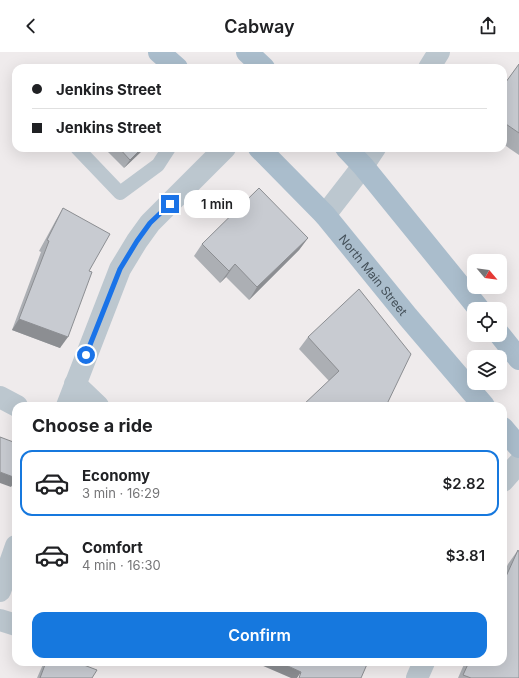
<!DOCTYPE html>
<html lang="en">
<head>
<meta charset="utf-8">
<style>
  body { margin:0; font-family:Inter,sans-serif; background:#f2f2f2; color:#202124; height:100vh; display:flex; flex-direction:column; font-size:15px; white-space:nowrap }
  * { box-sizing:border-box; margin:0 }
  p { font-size:13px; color:#757577 }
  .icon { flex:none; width:22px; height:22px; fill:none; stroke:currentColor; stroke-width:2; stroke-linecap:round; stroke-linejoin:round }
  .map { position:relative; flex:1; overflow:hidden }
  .side { position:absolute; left:12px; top:350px; width:495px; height:264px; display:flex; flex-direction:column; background:#fff; border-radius:12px; box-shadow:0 4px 16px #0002 }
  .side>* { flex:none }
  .guide { position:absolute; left:12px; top:12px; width:495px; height:88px; border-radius:12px; box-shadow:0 4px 16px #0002; display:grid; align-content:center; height:88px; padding:0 20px; background:#fff }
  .needle { width:26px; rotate:119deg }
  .buttons { position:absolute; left:467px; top:202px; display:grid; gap:8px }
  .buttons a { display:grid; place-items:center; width:40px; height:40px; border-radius:8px; background:#fff; box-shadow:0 4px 16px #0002; font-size:20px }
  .end { position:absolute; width:18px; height:18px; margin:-9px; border:5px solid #1a73e8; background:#fff; box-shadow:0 0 0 2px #fff }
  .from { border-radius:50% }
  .bubble { position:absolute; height:28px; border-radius:12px; background:#fff; box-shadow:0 4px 16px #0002; font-size:13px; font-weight:600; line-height:28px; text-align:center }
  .guide b { display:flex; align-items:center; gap:14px; height:38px; font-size:15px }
  .guide b+b { border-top:1px solid #e0e0e0 }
  .guide i { width:10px; height:10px; background:#202124 }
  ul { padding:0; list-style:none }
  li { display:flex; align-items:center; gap:12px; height:66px; margin:0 8px 6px; padding:0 12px; border:2px solid transparent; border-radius:12px }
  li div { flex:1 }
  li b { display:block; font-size:15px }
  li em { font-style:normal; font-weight:600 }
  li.current { border-color:#1678de }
  li>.icon { width:36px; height:36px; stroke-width:1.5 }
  h2 { padding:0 20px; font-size:18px; line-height:48px }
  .button { display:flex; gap:8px; margin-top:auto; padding:8px 20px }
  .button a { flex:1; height:46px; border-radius:12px; background:#1678de; color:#fff; font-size:16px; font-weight:600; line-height:46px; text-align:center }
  header { display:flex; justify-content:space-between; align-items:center; height:52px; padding:0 20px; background:#fff; font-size:18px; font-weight:600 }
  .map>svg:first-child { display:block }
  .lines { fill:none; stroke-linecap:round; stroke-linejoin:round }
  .service { stroke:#bcc7cf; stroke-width:14 }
  .minor { stroke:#bcc7cf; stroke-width:22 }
  .primary { stroke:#aabdcc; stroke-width:22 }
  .wall { fill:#acafb4 }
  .shaded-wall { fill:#8c8e92 }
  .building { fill:#c8cbd1; stroke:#8c8e92 }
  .route { stroke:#1a73e8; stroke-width:5 }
  .labels { text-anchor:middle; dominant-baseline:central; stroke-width:3.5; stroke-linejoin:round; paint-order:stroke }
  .street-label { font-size:12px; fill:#445059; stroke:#fff }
</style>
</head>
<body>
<header><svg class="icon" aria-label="back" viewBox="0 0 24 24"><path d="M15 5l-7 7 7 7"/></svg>Cabway<svg class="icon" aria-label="share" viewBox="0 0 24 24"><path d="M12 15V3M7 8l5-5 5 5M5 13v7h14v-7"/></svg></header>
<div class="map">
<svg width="519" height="626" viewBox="0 0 519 626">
  <rect width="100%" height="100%" fill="#efebec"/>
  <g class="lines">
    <path class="service" d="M77 96 120 141 158 113 169 96"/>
    <g class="minor">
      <path d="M429 16 439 0"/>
      <path d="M325 163 363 114 375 96"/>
      <path d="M75 332 98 354"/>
      <path d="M0 345 17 354"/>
      <path d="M67 354 120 217 137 189 150 171 225 96"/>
      <path d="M503 429 519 411"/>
      <path d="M0 539 16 494"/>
      <path d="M0 568 16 573"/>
      <path d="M417 626 424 610"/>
    </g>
    <g class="primary">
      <path d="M159 0 177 16"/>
      <path d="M247 0 264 16"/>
      <path id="s1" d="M259 96 325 163 408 265 484 354"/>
      <path d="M346 96 363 114 479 257"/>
      <path d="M500 283 519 307"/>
      <path d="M503 376 519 395"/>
    </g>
  </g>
  <g class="wall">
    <path d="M519 12V103L503 92V34Z"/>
    <path d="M104 96H145L124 116Z"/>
    <path d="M63 156 89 219 60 296 12 278 41 200 39 199 56 168Z"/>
    <path d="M308 186 299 198 249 248 226 225 220 231 194 204 202 192Z"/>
    <path d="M308 285 411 302 329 329 299 297Z"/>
    <path d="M518 498 519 626H458L465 610H503V523L508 512Z"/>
    <path d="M44 610H76L92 626H37Z"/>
  </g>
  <g class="shaded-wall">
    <path d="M142 96H145L124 116 130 108Z"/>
    <path d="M308 186 299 198 249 248 257 235Z"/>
    <path d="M235 212 226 225 220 231 229 219Z"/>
    <path d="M19 267 68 285 60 296 12 278Z"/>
    <path d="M0 420 16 426V428L11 435 0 431Z"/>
    <path d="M254 610H279L301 620 297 626H291Z"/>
  </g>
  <g class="building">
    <path d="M519 12V81L503 70V34Z"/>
    <path d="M119 96H142L130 108Z"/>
    <path d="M259 136 308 186 257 235 235 212 229 219 202 192Z"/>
    <path d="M63 156 110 182 89 219 92 220 68 285 19 267 49 189 47 188Z"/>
    <path d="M359 237 411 302 386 354H302L339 319 308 285Z"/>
    <path d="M0 385 16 391V426L0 420Z"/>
    <path d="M518 498 519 500V626H471L463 623 469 610H503V531Z"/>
    <path d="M46 610H76L97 618 92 626H40Z"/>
    <path d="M279 610H368L361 626H299L301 620Z"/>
  </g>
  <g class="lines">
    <path class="route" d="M86 303 120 217 137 189 150 171 170 152"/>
  </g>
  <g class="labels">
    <g class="street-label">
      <text stroke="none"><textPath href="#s1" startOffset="171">North Main Street</textPath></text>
    </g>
  </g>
</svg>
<div class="buttons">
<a><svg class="needle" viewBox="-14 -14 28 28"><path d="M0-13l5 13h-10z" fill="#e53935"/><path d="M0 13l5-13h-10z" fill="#757577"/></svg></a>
<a><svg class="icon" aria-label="locate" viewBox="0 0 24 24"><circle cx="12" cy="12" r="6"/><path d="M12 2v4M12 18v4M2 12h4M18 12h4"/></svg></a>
<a><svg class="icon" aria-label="layers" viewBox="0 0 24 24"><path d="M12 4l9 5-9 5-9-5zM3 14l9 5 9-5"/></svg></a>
</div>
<i class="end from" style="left:86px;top:303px"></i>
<i class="end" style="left:170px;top:152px"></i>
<div class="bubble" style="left:184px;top:138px;width:66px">1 min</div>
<div class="guide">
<b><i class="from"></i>Jenkins Street</b>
<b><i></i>Jenkins Street</b>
</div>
<section class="side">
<h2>Choose a ride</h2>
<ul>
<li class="current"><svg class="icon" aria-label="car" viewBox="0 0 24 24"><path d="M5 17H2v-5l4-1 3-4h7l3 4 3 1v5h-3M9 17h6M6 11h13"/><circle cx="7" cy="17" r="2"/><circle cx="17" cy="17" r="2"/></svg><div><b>Economy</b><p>3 min · 16:29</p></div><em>$2.82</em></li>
<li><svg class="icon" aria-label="car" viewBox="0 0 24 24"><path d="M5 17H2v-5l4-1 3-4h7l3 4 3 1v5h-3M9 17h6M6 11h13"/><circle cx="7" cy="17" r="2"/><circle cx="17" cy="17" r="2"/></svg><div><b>Comfort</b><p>4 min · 16:30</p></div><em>$3.81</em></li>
</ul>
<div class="button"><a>Confirm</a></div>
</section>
</div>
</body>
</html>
